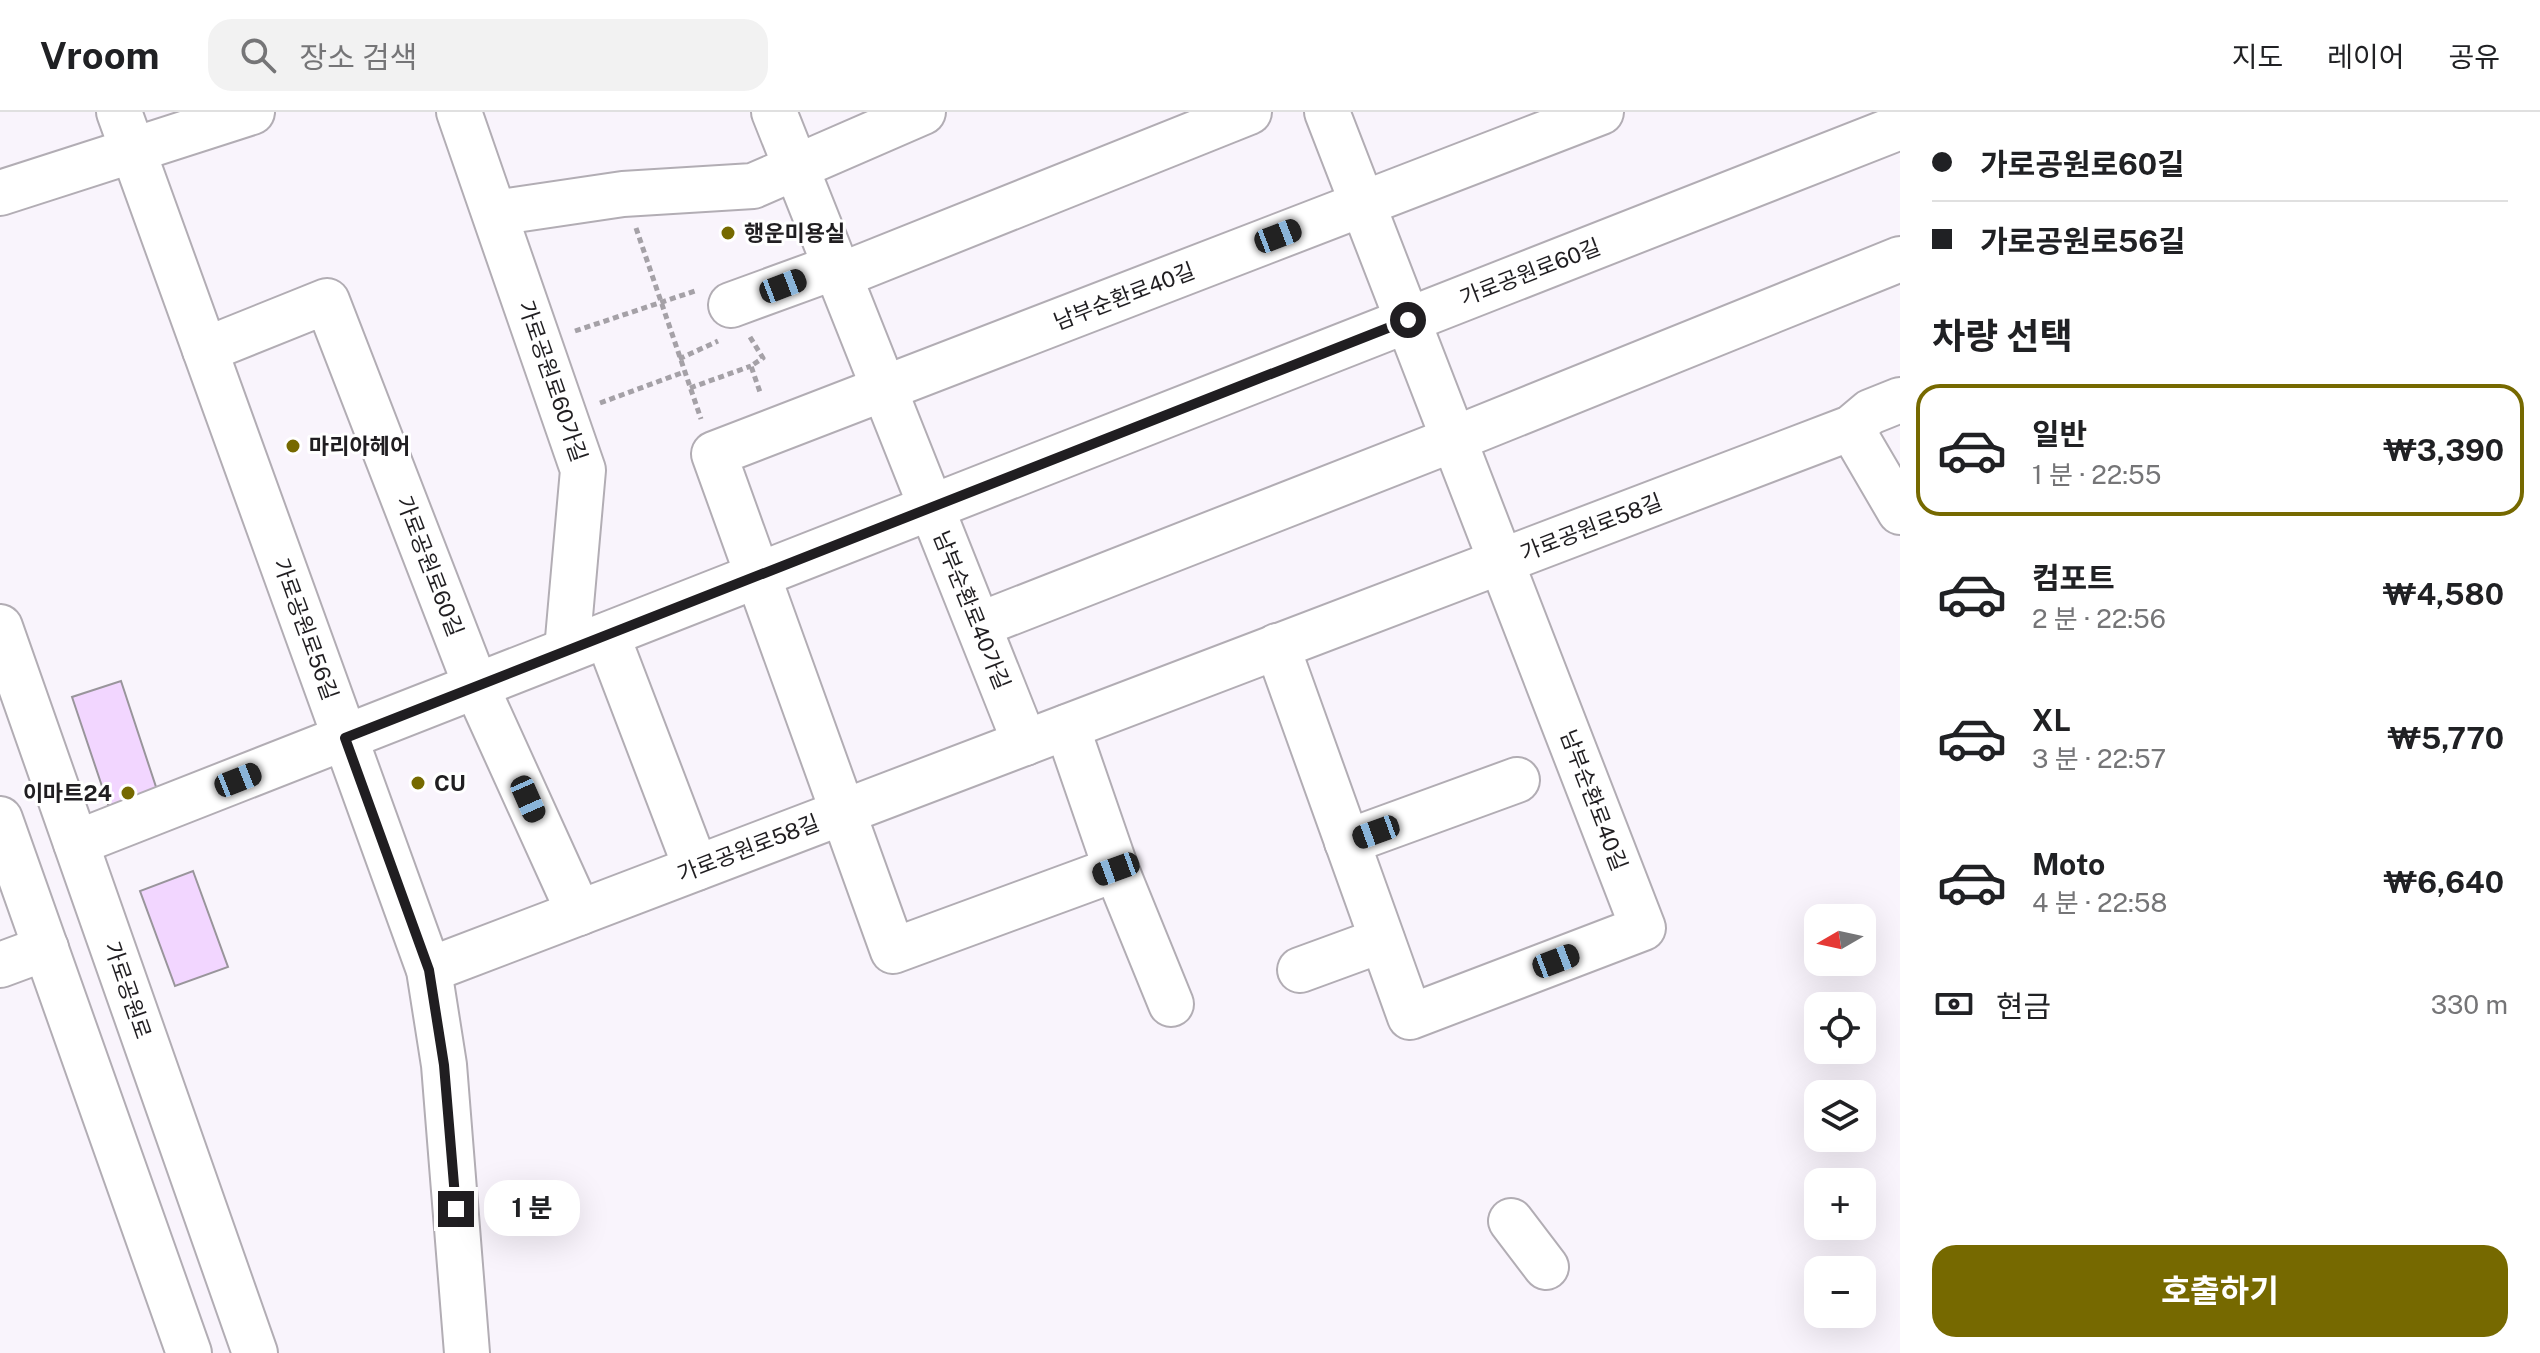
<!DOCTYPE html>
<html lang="ko">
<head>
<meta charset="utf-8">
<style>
  body { margin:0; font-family:"Public Sans","Noto Sans KR",sans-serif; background:#f2f2f2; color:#202124; height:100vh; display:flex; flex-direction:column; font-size:30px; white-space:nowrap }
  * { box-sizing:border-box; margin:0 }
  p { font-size:26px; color:#757577 }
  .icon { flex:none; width:44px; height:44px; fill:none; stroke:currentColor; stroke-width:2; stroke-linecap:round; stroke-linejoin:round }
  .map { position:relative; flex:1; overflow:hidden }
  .side { display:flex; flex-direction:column; background:#fff; width:640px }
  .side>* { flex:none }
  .hud { display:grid; align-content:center; height:176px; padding:0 32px; background:#fff }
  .needle { width:52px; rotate:261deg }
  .controls { position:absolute; left:1804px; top:792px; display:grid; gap:16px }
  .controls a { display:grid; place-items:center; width:72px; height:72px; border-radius:16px; background:#fff; box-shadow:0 8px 32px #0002; font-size:40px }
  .end { position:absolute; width:36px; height:36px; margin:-18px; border:10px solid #201e21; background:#fff; box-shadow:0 0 0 4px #fff }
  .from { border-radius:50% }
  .bubble { position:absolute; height:56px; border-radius:24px; background:#fff; box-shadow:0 8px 32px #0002; font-size:26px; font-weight:700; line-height:56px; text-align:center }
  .car { position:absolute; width:24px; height:48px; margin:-24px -12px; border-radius:10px; box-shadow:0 0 6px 2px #0007; background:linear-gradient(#222 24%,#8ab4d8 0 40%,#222 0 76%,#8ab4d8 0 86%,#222 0) }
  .hud b { display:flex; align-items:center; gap:28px; height:76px; font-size:30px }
  .hud b+b { border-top:2px solid #e0e0e0 }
  .hud i { width:20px; height:20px; background:#202124 }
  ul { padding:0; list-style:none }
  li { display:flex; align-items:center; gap:24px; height:132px; margin:0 16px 12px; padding:0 16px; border:4px solid transparent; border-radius:24px }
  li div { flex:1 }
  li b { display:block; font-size:30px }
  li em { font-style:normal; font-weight:700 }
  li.current { border-color:#766900 }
  li>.icon { width:72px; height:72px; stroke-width:1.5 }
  h2 { padding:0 32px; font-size:36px; line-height:96px }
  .pay { display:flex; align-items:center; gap:20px; height:88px; padding:0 32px; font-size:30px }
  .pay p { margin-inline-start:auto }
  .button { display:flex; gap:16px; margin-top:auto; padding:16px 32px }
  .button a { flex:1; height:92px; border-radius:24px; background:#766900; color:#fff; font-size:32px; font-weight:700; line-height:92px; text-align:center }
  header { display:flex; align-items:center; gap:48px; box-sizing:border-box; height:112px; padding:0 40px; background:#fff; border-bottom:2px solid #e0e0e0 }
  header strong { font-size:38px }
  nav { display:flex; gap:44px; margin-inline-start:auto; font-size:28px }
  .search { width:560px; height:72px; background:#f2f2f2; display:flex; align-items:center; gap:20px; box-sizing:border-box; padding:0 28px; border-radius:24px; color:#757577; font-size:30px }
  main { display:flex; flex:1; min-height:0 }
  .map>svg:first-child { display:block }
  .building { fill:#f2d6ff; stroke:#99959b; stroke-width:2 }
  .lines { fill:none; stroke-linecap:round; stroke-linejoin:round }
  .minor-casing { stroke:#b2adb4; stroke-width:48 }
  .major-casing { stroke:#b2adb4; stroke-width:48 }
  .path { stroke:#a5a1a7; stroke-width:5; stroke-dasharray:6 4; stroke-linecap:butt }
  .minor { stroke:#fff; stroke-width:44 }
  .major { stroke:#fff; stroke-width:44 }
  .route { stroke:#201e21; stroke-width:10 }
  .poi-dot { fill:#766900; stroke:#fff; stroke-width:3 }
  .labels { text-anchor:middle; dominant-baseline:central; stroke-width:6; stroke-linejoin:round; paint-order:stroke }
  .poi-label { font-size:22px; font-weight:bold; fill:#201e21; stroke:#fff; text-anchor:start }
  .street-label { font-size:22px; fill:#201e21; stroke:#fff }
</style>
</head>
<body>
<header>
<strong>Vroom</strong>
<div class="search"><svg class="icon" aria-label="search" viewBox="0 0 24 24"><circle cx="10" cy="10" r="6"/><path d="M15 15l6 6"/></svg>장소 검색</div>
<nav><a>지도</a><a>레이어</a><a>공유</a></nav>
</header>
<main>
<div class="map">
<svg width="1900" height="1241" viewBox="0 0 1900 1241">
  <rect width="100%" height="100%" fill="#f9f4fc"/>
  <g class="building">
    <path d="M121 569 160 687 112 704 72 585Z"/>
    <path d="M193 759 228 855 175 874 140 779Z"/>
  </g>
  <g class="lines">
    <defs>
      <g id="minor">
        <path d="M119 0 429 858 444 953 467 1241"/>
        <path d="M459 0 583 358 567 538"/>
        <path d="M774 0 1025 631"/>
        <path d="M0 81 252 0"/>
        <path d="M495 101 623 82 753 74 923 0"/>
        <path d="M839 164 1249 0"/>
        <path d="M731 193 835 155"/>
        <path d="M205 238 327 189 476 574 579 801"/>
        <path d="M1851 316 1900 400"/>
        <path d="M979 513 1454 327 1900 147"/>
        <path d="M607 523 696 756"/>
        <path d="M1277 534 1410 905 1643 816 1327 0"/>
        <path d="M1067 615 1116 757 1171 892"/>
        <path d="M1347 730 1517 668"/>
        <path d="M76 731 1900 15"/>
        <path d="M1116 757 893 839 714 342 1601 0"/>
        <path d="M0 853 46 836"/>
        <path d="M429 858 1851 316 1870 300 1900 288"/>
        <path d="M1300 858 1382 828"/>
        <path d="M1511 1109 1546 1155"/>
      </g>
      <g id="major">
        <path d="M0 515 255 1241"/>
        <path d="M0 707 189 1241"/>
      </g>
    </defs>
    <use href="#minor" class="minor-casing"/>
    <use href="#major" class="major-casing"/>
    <g class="path">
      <path d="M636 116 701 307"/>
      <path d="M575 219 698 178"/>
      <path d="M750 225 763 246 751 254 761 283"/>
      <path d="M679 247 718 229"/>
      <path d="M690 276 751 254"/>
      <path d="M600 291 684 260"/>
    </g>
    <use href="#minor" class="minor"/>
    <use href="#major" class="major"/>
  </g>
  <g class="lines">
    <path class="route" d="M456 1097 444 953 429 858 345 626 1408 208"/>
  </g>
  <g class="poi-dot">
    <circle cx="728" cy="121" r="8"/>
    <circle cx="293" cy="334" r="8"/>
    <circle cx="418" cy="671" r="8"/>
    <circle cx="128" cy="681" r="8"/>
  </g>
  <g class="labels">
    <g class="poi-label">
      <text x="744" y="121">행운미용실</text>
      <text x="309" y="334">마리아헤어</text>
      <text x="434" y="671">CU</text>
      <text x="112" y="681" text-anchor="end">이마트24</text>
    </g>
    <g class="street-label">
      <text transform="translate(1530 160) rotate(-21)">가로공원로60길</text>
      <text transform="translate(1124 184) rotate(-21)">남부순환로40길</text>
      <text transform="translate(553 269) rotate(71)">가로공원로60가길</text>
      <text transform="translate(1591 415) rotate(-21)">가로공원로58길</text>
      <text transform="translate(430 454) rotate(69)">가로공원로60길</text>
      <text transform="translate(972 498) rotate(68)">남부순환로40가길</text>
      <text transform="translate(306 517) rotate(70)">가로공원로56길</text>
      <text transform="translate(1594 688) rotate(69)">남부순환로40길</text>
      <text transform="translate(748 736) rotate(-21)">가로공원로58길</text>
      <text transform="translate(128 878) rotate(71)">가로공원로</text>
    </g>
  </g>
</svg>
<div class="controls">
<a><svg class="needle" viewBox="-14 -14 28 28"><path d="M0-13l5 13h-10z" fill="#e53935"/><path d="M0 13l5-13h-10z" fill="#757577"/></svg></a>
<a><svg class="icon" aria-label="locate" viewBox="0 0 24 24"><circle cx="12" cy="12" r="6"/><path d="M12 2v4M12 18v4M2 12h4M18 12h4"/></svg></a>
<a><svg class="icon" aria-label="layers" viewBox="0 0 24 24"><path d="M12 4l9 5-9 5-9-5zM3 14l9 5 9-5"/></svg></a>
<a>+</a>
<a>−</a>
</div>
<i class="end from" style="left:1408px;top:208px"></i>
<i class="end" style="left:456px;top:1097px"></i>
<div class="bubble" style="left:484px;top:1068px;width:96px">1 분</div>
<i class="car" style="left:1278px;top:124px;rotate:69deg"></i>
<i class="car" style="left:783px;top:174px;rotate:69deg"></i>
<i class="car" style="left:238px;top:668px;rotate:68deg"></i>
<i class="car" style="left:528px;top:687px;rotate:156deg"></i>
<i class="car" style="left:1376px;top:720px;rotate:250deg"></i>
<i class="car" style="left:1116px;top:757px;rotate:250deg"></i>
<i class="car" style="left:1556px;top:849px;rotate:69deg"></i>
</div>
<section class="side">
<div class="hud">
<b><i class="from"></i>가로공원로60길</b>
<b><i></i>가로공원로56길</b>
</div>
<h2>차량 선택</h2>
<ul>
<li class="current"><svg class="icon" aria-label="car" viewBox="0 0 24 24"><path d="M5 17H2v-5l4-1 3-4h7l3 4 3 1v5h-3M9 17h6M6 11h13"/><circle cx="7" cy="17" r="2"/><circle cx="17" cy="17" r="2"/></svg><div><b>일반</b><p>1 분 · 22:55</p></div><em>₩3,390</em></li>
<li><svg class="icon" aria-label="car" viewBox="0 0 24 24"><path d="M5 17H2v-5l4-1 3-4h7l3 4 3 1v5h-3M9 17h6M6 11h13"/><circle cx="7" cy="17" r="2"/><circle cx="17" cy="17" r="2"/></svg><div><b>컴포트</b><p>2 분 · 22:56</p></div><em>₩4,580</em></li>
<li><svg class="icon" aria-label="car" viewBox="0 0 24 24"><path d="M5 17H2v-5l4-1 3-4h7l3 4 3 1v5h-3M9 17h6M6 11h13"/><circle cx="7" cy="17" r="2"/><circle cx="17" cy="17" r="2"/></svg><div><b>XL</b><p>3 분 · 22:57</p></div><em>₩5,770</em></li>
<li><svg class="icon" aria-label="car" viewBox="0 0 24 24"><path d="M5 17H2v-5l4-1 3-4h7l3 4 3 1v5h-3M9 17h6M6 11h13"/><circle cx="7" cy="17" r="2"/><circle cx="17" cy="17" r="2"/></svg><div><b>Moto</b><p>4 분 · 22:58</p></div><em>₩6,640</em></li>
</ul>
<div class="pay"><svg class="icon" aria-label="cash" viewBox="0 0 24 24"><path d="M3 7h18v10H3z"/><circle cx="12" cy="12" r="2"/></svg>현금<p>330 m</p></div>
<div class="button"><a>호출하기</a></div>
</section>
</main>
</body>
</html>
